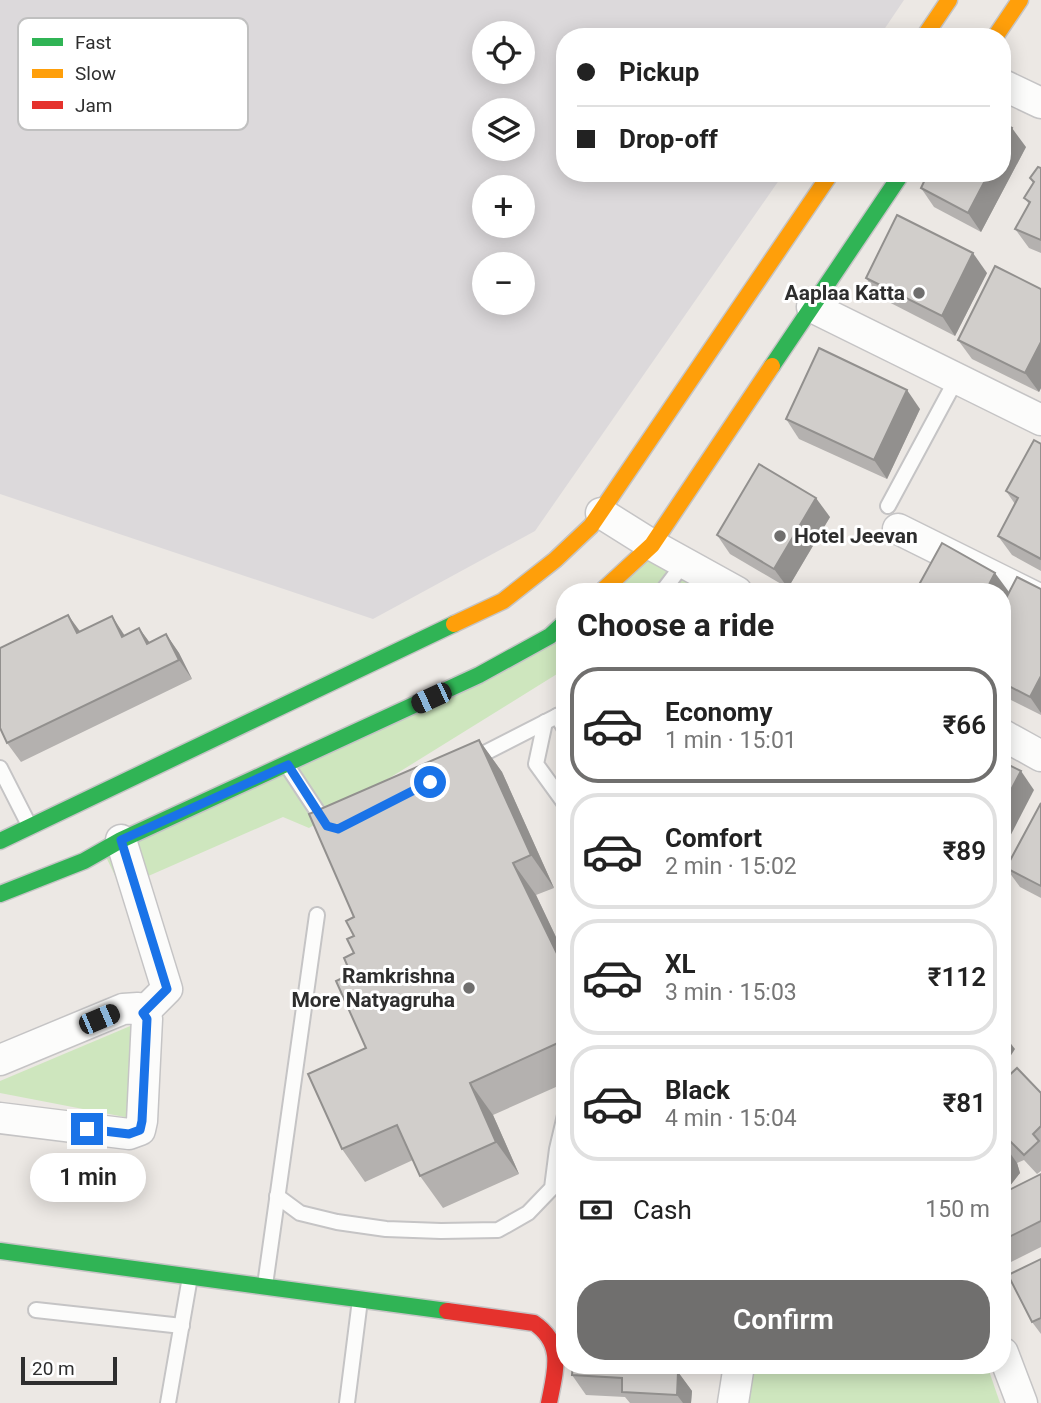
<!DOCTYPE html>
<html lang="en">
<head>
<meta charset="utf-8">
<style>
  body { margin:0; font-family:Roboto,sans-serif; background:#f6f6f6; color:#222; height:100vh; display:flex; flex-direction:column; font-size:26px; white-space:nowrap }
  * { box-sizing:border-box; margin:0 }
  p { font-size:23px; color:#767676 }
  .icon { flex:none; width:38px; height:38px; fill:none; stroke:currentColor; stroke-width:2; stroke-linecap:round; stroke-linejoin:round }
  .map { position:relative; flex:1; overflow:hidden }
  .panel { position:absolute; left:556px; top:583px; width:455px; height:791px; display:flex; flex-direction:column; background:#fff; border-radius:28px; box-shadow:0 4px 18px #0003 }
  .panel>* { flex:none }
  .guide { position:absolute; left:556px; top:28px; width:455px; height:154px; border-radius:28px; box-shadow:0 4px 18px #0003; display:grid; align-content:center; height:154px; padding:0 21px; background:#fff }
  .controls { position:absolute; left:472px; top:21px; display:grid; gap:14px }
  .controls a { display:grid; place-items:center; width:63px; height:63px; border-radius:50%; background:#fff; box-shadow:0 4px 18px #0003; font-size:35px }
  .scale { position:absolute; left:21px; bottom:18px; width:96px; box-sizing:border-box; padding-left:7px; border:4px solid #2e2e2e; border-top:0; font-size:19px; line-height:24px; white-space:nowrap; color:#2e2e2e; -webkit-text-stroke:5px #fff; paint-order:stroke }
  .end { position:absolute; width:32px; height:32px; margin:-16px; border:9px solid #1a73e8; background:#fff; box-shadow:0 0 0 4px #fff }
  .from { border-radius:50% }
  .bubble { position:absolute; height:49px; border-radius:24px; background:#fff; box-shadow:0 4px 18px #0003; font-size:23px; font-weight:600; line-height:49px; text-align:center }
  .car { position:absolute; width:21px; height:42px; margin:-21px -10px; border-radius:9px; box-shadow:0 0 5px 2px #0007; background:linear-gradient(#222 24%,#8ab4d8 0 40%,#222 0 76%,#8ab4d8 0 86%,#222 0) }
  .guide b { display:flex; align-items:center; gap:24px; height:66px; font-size:26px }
  .guide b+b { border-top:2px solid #e0e0e0 }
  .guide i { width:18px; height:18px; background:#222 }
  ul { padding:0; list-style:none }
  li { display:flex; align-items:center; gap:21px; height:116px; margin:0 14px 10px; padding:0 7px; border:4px solid #e0e0e0; border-radius:28px }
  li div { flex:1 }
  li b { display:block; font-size:26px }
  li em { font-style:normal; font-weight:600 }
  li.current { border-color:#706f6e }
  li>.icon { width:63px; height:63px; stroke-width:1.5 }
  h2 { padding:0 21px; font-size:32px; line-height:84px }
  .pay { display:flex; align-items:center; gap:18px; height:77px; padding:0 21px; font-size:26px }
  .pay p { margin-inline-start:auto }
  .button { display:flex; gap:14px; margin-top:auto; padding:14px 21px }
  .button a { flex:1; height:80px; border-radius:28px; background:#706f6e; color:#fff; font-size:28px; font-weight:600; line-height:80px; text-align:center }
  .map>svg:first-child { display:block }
  .industrial { fill:#dcd9db; fill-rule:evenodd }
  .green { fill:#cee6be }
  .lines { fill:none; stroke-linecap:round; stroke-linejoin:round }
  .lane-casing { stroke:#c5c4c5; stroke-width:18 }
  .street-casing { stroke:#c5c4c5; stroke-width:33 }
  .fast-casing { stroke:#c5c4c5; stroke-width:19 }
  .slow-casing { stroke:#c5c4c5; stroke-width:19 }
  .jam-casing { stroke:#c5c4c5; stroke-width:19 }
  .lane { stroke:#fcfcfb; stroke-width:14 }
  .street { stroke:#fcfcfb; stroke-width:30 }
  .fast { stroke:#30b455; stroke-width:16 }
  .slow { stroke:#ff9f0a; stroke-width:16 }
  .jam { stroke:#e5322d; stroke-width:16 }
  .wall { fill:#b4b1af }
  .shaded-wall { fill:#92908e }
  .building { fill:#d1cecb; stroke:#92908e; stroke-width:2 }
  .route { stroke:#1a73e8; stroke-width:9 }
  .poi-dot { fill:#706f6e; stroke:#fff; stroke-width:2.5 }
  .labels { text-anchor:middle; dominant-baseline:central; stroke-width:6; stroke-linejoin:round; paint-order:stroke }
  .poi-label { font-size:21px; font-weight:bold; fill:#2e2e2e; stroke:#fff; text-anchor:end }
  .key { fill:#fff; stroke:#c0c0c0; stroke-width:2 }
  .key-label { font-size:19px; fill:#2e2e2e }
</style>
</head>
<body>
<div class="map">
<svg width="1041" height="1403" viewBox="0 0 1041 1403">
  <rect width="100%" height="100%" fill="#ece8e4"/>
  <path class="industrial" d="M0 0H904L879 37H565V173H784L535 531 373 619 0 494ZM485 33H523V72H485ZM485 110H523V149H485ZM485 187H523V226H485ZM485 264H523V303H485Z"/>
  <g class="green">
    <path d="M649 549 702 584 690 591 605 592Z"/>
    <path d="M565 629V669L309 828 283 817 121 888 106 857Z"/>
    <path d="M135 1024V1119L0 1093V1081Z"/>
    <path d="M751 1365H987L1000 1403H745Z"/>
  </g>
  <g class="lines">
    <defs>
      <g id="lane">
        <path d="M888 506 957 378"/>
        <path d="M662 592 684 563"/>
        <path d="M557 716 565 729"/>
        <path d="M545 722 536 764 565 804"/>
        <path d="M473 759 565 712"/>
        <path d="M288 767 327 826"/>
        <path d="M0 768 29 825"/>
        <path d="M277 1196 300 1213 337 1222 386 1229 441 1231 498 1230 528 1213 552 1188 557 1149 565 1115"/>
        <path d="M265 1285 317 915"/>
        <path d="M36 1310 182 1326"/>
        <path d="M168 1403 190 1277"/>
        <path d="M347 1403 360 1300"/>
      </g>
      <g id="street">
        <path d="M1003 85 1041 103"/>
        <path d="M812 307 1041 420"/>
        <path d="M601 513 652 545 737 592"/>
        <path d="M898 529 1041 600"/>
        <path d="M1003 735 1041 756"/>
        <path d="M121 840 167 989 143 1013"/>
        <path d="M0 1060 123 1009 138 1008 147 1019 142 1121 140 1130 129 1134 0 1118"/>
        <path d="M1003 1353 1022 1403"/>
        <path d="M733 1403 739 1365"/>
      </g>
      <g id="fast">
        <path d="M772 366 902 173"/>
        <path d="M0 841 454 624"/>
        <path d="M0 894 84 861 121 840 479 675 550 636 565 622"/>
        <path d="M0 1251 447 1311"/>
      </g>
      <g id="slow">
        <path d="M924 37 949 0"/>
        <path d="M995 37 1020 0"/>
        <path d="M601 592 652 545 772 366"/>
        <path d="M454 624 503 601 555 560 591 526 831 173"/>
      </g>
      <path id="jam" d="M447 1311 534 1323C565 1344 555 1372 549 1403"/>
    </defs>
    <use href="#lane" class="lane-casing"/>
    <use href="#street" class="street-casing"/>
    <use href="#fast" class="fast-casing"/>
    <use href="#slow" class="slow-casing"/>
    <use href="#jam" class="jam-casing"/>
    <use href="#lane" class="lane"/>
    <use href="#street" class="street"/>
    <use href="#fast" class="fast"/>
    <use href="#slow" class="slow"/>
    <use href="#jam" class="jam"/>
  </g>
  <g class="wall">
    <path d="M1026 147 981 232 934 207 921 188Z"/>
    <path d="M1041 168V253L1029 248 1015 229 1029 204 1024 198 1033 183 1030 178Z"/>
    <path d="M987 273 955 336 879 297 866 278Z"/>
    <path d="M1041 289V388L1039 392 972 359 958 340Z"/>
    <path d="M920 409 887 479 799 439 786 419Z"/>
    <path d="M1041 444V571L1012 555 998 536 1015 504 1006 491Z"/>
    <path d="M830 517 788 588 730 554 717 535Z"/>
    <path d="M1041 589V715L1003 696V604Z"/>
    <path d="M139 628 149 642 166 634 179 653 192 679 21 762 7 743 80 632 125 635Z"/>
    <path d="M479 740 502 772 554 888 536 895 565 956V1083L493 1115 519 1174 443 1208 420 1176 413 1160 365 1182 342 1149 366 1048 351 974 354 953V936Z"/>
    <path d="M1041 803V898L1020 887 1006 868Z"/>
    <path d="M1003 1081 1041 1093V1171L1037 1174 1024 1160 1017 1163 1020 1173 1009 1187 1003 1183Z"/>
    <path d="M1041 1174V1247L1003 1266V1193Z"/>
    <path d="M1041 1259V1334L1032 1322Z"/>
    <path d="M573 1365H693V1370L676 1369V1371L678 1372 692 1391 691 1403H630L625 1397 586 1395 572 1375Z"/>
  </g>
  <g class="shaded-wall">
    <path d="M1012 128 1026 147 981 232 968 213 989 173H1003V146Z"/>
    <path d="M973 253 987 273 955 336 942 316Z"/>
    <path d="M1041 342V388L1039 392 1025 373Z"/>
    <path d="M907 390 920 409 887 479 874 460Z"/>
    <path d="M816 498 830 517 788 588 774 569Z"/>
    <path d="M995 573 1009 592 1003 603V592H985Z"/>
    <path d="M68 615 82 634 77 633Z"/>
    <path d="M112 616 125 636 122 637Z"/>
    <path d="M139 628 153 647 147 644Z"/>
    <path d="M166 634 179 653 192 679 179 660Z"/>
    <path d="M1041 676V713L1030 697Z"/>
    <path d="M479 740 502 772 554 888 531 855Z"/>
    <path d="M1021 771 1034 790 1003 850V805Z"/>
    <path d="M513 863 536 895 565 956V970Z"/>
    <path d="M565 1025V1053L558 1043Z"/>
    <path d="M1005 1036 1015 1049 1003 1068V1040Z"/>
    <path d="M470 1083 493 1115 519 1174 496 1142Z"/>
    <path d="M1003 1143 1017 1163 1020 1173 1009 1187 1003 1178Z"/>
    <path d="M662 1365H673L676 1369 675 1390 661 1370Z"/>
    <path d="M678 1372 692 1391 691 1403H683L677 1395Z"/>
  </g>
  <g class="building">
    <path d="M1003 123 1012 128 1003 146Z"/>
    <path d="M1038 167 1041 168V240L1015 229 1030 202 1024 198 1034 182 1030 178Z"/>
    <path d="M928 173H989L968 213 921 188Z"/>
    <path d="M897 215 973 253 942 316 866 278Z"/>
    <path d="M995 266 1041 289V342L1025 373 958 340Z"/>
    <path d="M819 348 907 390 874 460 786 419Z"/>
    <path d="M1034 440 1041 444V559L998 536 1018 498 1006 491Z"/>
    <path d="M759 464 816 498 774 569 717 535Z"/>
    <path d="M942 543 995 573 985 592H915Z"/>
    <path d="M1017 577 1041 589V676L1030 697 1003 683V604Z"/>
    <path d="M68 615 77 633 112 616 122 637 139 628 147 644 166 634 179 660 7 743 0 728V648Z"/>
    <path d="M479 740 531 855 513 863 565 970V1025L558 1043 470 1083 496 1142 420 1176 397 1125 342 1149 308 1074 366 1048 336 981 351 974 344 958 354 953 347 939 354 936 346 921 354 917 309 814Z"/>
    <path d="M1003 762 1021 771 1003 805Z"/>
    <path d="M1041 803V886L1006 868Z"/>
    <path d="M1017 1068 1041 1093V1126L1033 1134 1039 1141 1024 1155 1010 1141 1003 1143 1007 1154 1003 1159V1081Z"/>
    <path d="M1041 1174V1221L1003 1240V1193Z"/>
    <path d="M1041 1259V1318L1032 1322 1008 1275Z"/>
    <path d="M573 1365H662L661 1370 678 1372 677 1395 622 1392V1378L572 1375Z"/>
  </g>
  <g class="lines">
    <path class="route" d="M87 1129 129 1134 140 1130 142 1121 147 1019 143 1013 167 989 121 840 288 765 327 826 338 829 430 782"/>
  </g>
  <g class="poi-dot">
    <circle cx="919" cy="293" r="7"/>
    <circle cx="780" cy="536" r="7"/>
    <circle cx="469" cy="988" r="7"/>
  </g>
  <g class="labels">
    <g class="poi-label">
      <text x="905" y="293">Aaplaa Katta</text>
      <text x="794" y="536" text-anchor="start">Hotel Jeevan</text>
      <text x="455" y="976">Ramkrishna<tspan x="455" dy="24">More Natyagruha</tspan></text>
    </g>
  </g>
  <rect x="18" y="18" width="230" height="112" rx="10" class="key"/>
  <rect x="32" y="38" width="31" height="8" fill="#30b455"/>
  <rect x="32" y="69" width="31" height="9" fill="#ff9f0a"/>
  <rect x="32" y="101" width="31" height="8" fill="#e5322d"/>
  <g class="key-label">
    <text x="75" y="49">Fast</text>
    <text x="75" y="80">Slow</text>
    <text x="75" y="112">Jam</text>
  </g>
</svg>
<div class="controls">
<a><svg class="icon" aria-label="locate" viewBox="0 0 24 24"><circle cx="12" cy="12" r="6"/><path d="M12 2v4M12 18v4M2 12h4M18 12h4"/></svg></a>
<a><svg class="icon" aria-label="layers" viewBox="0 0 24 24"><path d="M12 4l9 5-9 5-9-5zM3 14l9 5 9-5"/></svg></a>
<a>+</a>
<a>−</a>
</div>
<div class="scale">20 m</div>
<i class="end from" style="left:430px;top:782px"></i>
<i class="end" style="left:87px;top:1129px"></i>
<div class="bubble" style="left:30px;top:1153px;width:116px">1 min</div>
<i class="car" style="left:431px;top:698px;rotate:245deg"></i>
<i class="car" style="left:99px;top:1019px;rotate:67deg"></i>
<div class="guide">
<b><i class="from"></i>Pickup</b>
<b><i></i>Drop-off</b>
</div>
<section class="panel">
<h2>Choose a ride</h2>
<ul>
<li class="current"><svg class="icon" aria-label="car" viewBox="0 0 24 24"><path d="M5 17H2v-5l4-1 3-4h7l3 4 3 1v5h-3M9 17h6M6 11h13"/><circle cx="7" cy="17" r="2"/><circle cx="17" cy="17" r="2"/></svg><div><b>Economy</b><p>1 min · 15:01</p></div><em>₹66</em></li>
<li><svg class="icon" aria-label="car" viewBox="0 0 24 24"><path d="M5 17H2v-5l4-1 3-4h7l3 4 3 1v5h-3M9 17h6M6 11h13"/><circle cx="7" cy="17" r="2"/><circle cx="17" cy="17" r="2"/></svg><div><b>Comfort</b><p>2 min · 15:02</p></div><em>₹89</em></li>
<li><svg class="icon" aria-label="car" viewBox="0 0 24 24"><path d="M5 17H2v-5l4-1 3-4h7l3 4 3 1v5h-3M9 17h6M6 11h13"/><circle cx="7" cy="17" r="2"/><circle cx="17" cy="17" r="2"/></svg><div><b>XL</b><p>3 min · 15:03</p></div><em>₹112</em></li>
<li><svg class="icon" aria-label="car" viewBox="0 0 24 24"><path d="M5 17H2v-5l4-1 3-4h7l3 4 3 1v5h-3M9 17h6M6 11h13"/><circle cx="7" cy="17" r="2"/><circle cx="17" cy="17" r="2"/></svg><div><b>Black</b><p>4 min · 15:04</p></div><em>₹81</em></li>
</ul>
<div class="pay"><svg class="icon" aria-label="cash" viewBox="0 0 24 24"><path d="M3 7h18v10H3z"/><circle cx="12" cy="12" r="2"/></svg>Cash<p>150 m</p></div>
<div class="button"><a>Confirm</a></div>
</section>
</div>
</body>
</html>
